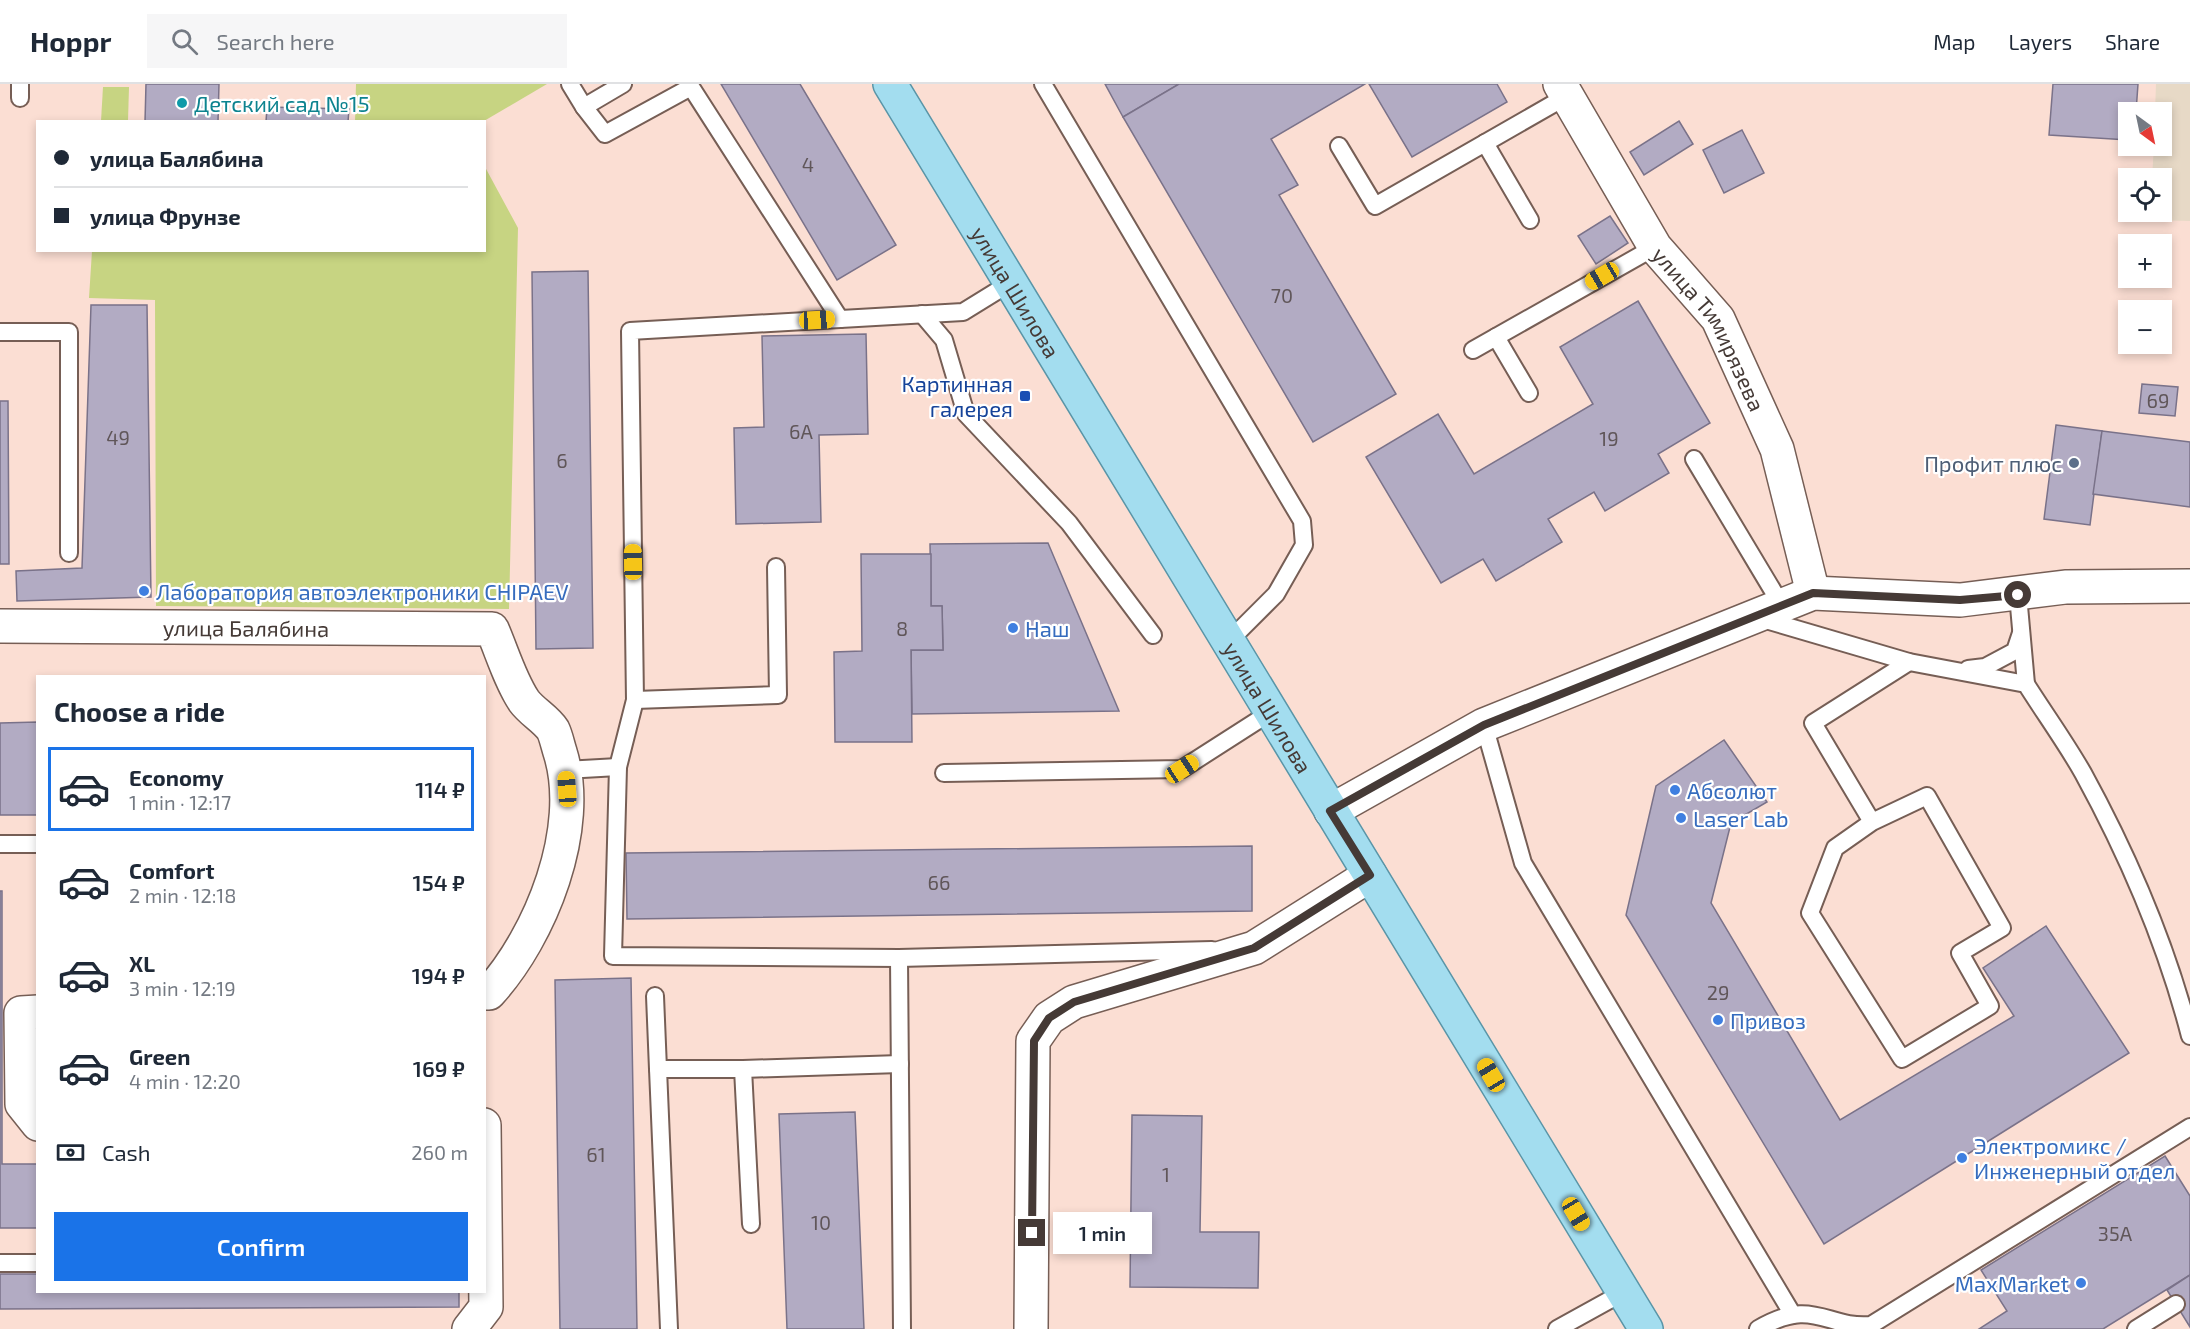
<!DOCTYPE html>
<html lang="en">
<head>
<meta charset="utf-8">
<style>
  body { margin:0; font-family:"Exo 2",sans-serif; background:#f6f6f7; color:#1f2937; height:100vh; display:flex; flex-direction:column; font-size:22px; white-space:nowrap }
  * { box-sizing:border-box; margin:0 }
  p { font-size:20px; color:#747a83 }
  .icon { flex:none; width:33px; height:33px; fill:none; stroke:currentColor; stroke-width:2; stroke-linecap:round; stroke-linejoin:round }
  .map { position:relative; flex:1; overflow:hidden }
  .panel { position:absolute; left:36px; top:591px; width:450px; height:618px; display:flex; flex-direction:column; background:#fff; border-radius:0px; box-shadow:0 3px 9px #0003 }
  .panel>* { flex:none }
  .hud { position:absolute; left:36px; top:36px; width:450px; height:132px; border-radius:0px; box-shadow:0 3px 9px #0003; display:grid; align-content:center; height:132px; padding:0 18px; background:#fff }
  .needle { width:39px; rotate:147deg }
  .fabs { position:absolute; left:2118px; top:18px; display:grid; gap:12px }
  .fabs a { display:grid; place-items:center; width:54px; height:54px; border-radius:0px; background:#fff; box-shadow:0 3px 9px #0003; font-size:30px }
  .end { position:absolute; width:27px; height:27px; margin:-14px; border:8px solid #453a36; background:#fff; box-shadow:0 0 0 3px #fff }
  .from { border-radius:50% }
  .bubble { position:absolute; height:42px; border-radius:0px; background:#fff; box-shadow:0 3px 9px #0003; font-size:20px; font-weight:600; line-height:42px; text-align:center }
  .car { position:absolute; width:18px; height:36px; margin:-18px -9px; border-radius:8px; box-shadow:0 0 4px 2px #0007; background:linear-gradient(#f5c518 24%,#345 0 40%,#f5c518 0 76%,#345 0 86%,#f5c518 0) }
  .hud b { display:flex; align-items:center; gap:21px; height:57px; font-size:22px }
  .hud b+b { border-top:2px solid #e0e1e3 }
  .hud i { width:15px; height:15px; background:#1f2937 }
  ul { padding:0; list-style:none }
  li { display:flex; align-items:center; gap:18px; height:84px; margin:0 12px 9px; padding:0 6px; border:3px solid transparent; border-radius:0px }
  li div { flex:1 }
  li b { display:block; font-size:22px }
  li em { font-style:normal; font-weight:600 }
  li.active { border-color:#1a73e8 }
  li>.icon { width:54px; height:54px; stroke-width:1.5 }
  h2 { padding:0 18px; font-size:27px; line-height:72px }
  .pay { display:flex; align-items:center; gap:15px; height:66px; padding:0 18px; font-size:22px }
  .pay p { margin-inline-start:auto }
  .button { display:flex; gap:12px; margin-top:auto; padding:12px 18px }
  .button a { flex:1; height:69px; border-radius:0px; background:#1a73e8; color:#fff; font-size:24px; font-weight:600; line-height:69px; text-align:center }
  header { display:flex; align-items:center; gap:36px; box-sizing:border-box; height:84px; padding:0 30px; background:#fff; border-bottom:2px solid #e0e1e3 }
  header strong { font-size:28px }
  nav { display:flex; gap:33px; margin-inline-start:auto; font-size:21px }
  .search { width:420px; height:54px; background:#f6f6f7; display:flex; align-items:center; gap:15px; box-sizing:border-box; padding:0 21px; border-radius:0px; color:#747a83; font-size:22px }
  .map>svg:first-child { display:block }
  .industrial { fill:#e7d9c6 }
  .green { fill:#c7d482 }
  .building { fill:#b2abc3; stroke:#7a7289; stroke-width:1.5 }
  .lines { fill:none; stroke-linecap:round; stroke-linejoin:round }
  .lane-casing { stroke:#765e55; stroke-width:20 }
  .street-casing { stroke:#765e55; stroke-width:36 }
  .primary-casing { stroke:#5a95a7; stroke-width:36 }
  .lane { stroke:#fff; stroke-width:16 }
  .street { stroke:#fff; stroke-width:33 }
  .primary { stroke:#a3ddef; stroke-width:33 }
  .route { stroke:#453a36; stroke-width:8 }
  .culture-dot { fill:#0f9aa8; stroke:#fff; stroke-width:2 }
  .transit-dot { fill:#1a4fb4; stroke:#fff; stroke-width:2 }
  .service-dot { fill:#5c6f8a; stroke:#fff; stroke-width:2 }
  .shop-dot { fill:#3f7fe0; stroke:#fff; stroke-width:2 }
  .labels { text-anchor:middle; dominant-baseline:central; stroke-width:4.5; stroke-linejoin:round; paint-order:stroke }
  .number-label { font-size:20px; fill:#605659 }
  .culture-label { font-size:22px; fill:#0d838f; stroke:#fff; text-anchor:start }
  .street-label { font-size:22px; fill:#453a36; stroke:#fff }
  .transit-label { font-size:22px; fill:#164399; stroke:#fff; text-anchor:end }
  .service-label { font-size:22px; fill:#4e5e75; stroke:#fff; text-anchor:end }
  .shop-label { font-size:22px; fill:#366cbe; stroke:#fff; text-anchor:start }
</style>
</head>
<body>
<header>
<strong>Hoppr</strong>
<div class="search"><svg class="icon" aria-label="search" viewBox="0 0 24 24"><circle cx="10" cy="10" r="6"/><path d="M15 15l6 6"/></svg>Search here</div>
<nav><a>Map</a><a>Layers</a><a>Share</a></nav>
</header>
<div class="map">
<svg width="2190" height="1245" viewBox="0 0 2190 1245">
  <rect width="100%" height="100%" fill="#fbded3"/>
  <path class="industrial" d="M2156 0H2190V137L2151 136V128H2162V94H2152L2154 62H2162V28H2155Z"/>
  <g class="green">
    <path d="M356 0H547L484 37 355 38Z"/>
    <path d="M103 3H129L128 37H101Z"/>
    <path d="M485 83 518 144 509 525 156 522 155 216 89 214 92 167 484 166Z"/>
  </g>
  <g class="building">
    <path d="M146 0H219L218 38H145Z"/>
    <path d="M721 0H800L896 161 837 196Z"/>
    <path d="M1105 0H1179L1123 33Z"/>
    <path d="M1179 0H1365L1271 55 1298 101 1279 111 1396 310 1313 358 1123 33Z"/>
    <path d="M1369 0H1497L1507 18 1412 73Z"/>
    <path d="M2053 0H2138L2136 28H2128V56L2049 51Z"/>
    <path d="M267 23 349 25 348 38H266Z"/>
    <path d="M1679 37 1693 60 1644 91 1630 68Z"/>
    <path d="M1742 46 1764 89 1724 109 1703 66Z"/>
    <path d="M1610 132 1628 159 1596 180 1578 152Z"/>
    <path d="M588 187 593 564 536 565 532 188Z"/>
    <path d="M1638 217 1710 339 1658 370 1669 389 1605 427 1594 408 1548 435 1562 458 1496 497 1483 475 1441 499 1366 373 1438 330 1474 390 1593 320 1560 263Z"/>
    <path d="M91 221H147L151 513 17 517 16 487 82 484Z"/>
    <path d="M866 250 868 350 819 351 821 438 736 440 734 344 764 343 762 252Z"/>
    <path d="M2142 300 2178 303 2175 332 2139 329Z"/>
    <path d="M0 317H8L9 480H0Z"/>
    <path d="M2056 341 2102 347 2090 441 2044 435Z"/>
    <path d="M2102 347 2190 358V423L2093 410Z"/>
    <path d="M1048 459 1119 627 912 630 911 566H943L942 522H931L930 460Z"/>
    <path d="M861 470H931V522H942L943 566H911L912 658H835L834 568 862 567Z"/>
    <path d="M38 638V731H0V639Z"/>
    <path d="M1724 656 1767 718 1731 739 1711 819 1840 1036 2014 932 1983 884 2046 842 2129 969 1824 1160 1626 831 1656 702Z"/>
    <path d="M1252 762V827L627 835 626 769Z"/>
    <path d="M0 807H2V1080H38V1144H0Z"/>
    <path d="M631 894 637 1245H560L555 896Z"/>
    <path d="M855 1028 864 1245H787L779 1030Z"/>
    <path d="M1132 1031 1202 1032 1200 1148H1259L1258 1204 1130 1203Z"/>
    <path d="M2165 1072 2190 1112V1191L2103 1245H1979L2007 1227 1981 1186Z"/>
    <path d="M0 1190H38V1208H459V1223L0 1225Z"/>
    <path d="M2190 1191V1243L2167 1206Z"/>
  </g>
  <g class="lines">
    <defs>
      <g id="lane">
        <path d="M20 0V14"/>
        <path d="M570 0 584 23 623 0"/>
        <path d="M1043 0 1302 437 1304 461 1276 510 1228 558"/>
        <path d="M584 23 605 50 691 3 840 235"/>
        <path d="M1485 59 1530 136"/>
        <path d="M1339 62 1375 122 1567 12"/>
        <path d="M1010 199 963 228 630 247 635 616 618 683 613 872 899 874 1212 866"/>
        <path d="M922 230 944 256 966 330 1069 439 1153 551"/>
        <path d="M0 248H69V469"/>
        <path d="M1496 253 1529 309"/>
        <path d="M1473 266 1655 163"/>
        <path d="M1694 375 1782 522"/>
        <path d="M2018 511 2026 600"/>
        <path d="M1759 534 1909 578 2026 600C2045 630 2066 659 2083 689 2129 773 2166 859 2190 952"/>
        <path d="M1968 585 1985 583 2015 567 2021 549"/>
        <path d="M635 616 778 611 776 483"/>
        <path d="M1484 641 1523 779 1793 1231"/>
        <path d="M565 686 618 683"/>
        <path d="M944 689 1182 685 1271 628"/>
        <path d="M1872 738 1927 712 2002 844 1960 869 1990 922 1902 975 1810 829 1835 764 1872 738 1813 639 1909 578"/>
        <path d="M0 760H38"/>
        <path d="M899 874 902 1245"/>
        <path d="M655 912 658 985"/>
        <path d="M751 1140 743 985 900 980"/>
        <path d="M0 1179H38"/>
        <path d="M669 1245 658 985H743"/>
        <path d="M1557 1245 1624 1208"/>
        <path d="M1758 1245C1814 1212 1826 1245 1871 1241L2190 1043"/>
        <path d="M2136 1245 2176 1220"/>
      </g>
      <g id="street">
        <path id="s1" d="M1560 0 1655 163 1718 235 1777 365 1813 509"/>
        <path id="s2" d="M0 542 492 545C502 568 510 596 524 617 532 628 546 635 553 646 556 652 558 662 560 668 584 744 541 852 489 909H484"/>
        <path d="M1331 727 1484 641 1813 509 1960 516 2065 503 2190 502"/>
        <path d="M38 928 21 929 22 1020 38 1040"/>
        <path d="M469 1245 486 1223 484 1041"/>
        <path d="M1031 1245 1033 957 1049 934 1074 918 1254 864 1370 791"/>
      </g>
      <g id="primary">
        <path id="s3" d="M890 0 1646 1245"/>
      </g>
    </defs>
    <use href="#lane" class="lane-casing"/>
    <use href="#street" class="street-casing"/>
    <use href="#primary" class="primary-casing"/>
    <use href="#lane" class="lane"/>
    <use href="#street" class="street"/>
    <use href="#primary" class="primary"/>
  </g>
  <g class="lines">
    <path class="route" d="M1032 1149 1034 957 1049 934 1074 918 1254 864 1370 791 1330 727 1484 641 1813 509 1960 516 2018 511"/>
  </g>
  <circle class="culture-dot" cx="182" cy="19" r="6"/>
  <rect class="transit-dot" x="1019" y="306" width="12" height="12" rx="3"/>
  <circle class="service-dot" cx="2074" cy="379" r="6"/>
  <g class="shop-dot">
    <circle cx="144" cy="507" r="6"/>
    <circle cx="1013" cy="544" r="6"/>
    <circle cx="1675" cy="706" r="6"/>
    <circle cx="1681" cy="734" r="6"/>
    <circle cx="1718" cy="936" r="6"/>
    <circle cx="1962" cy="1074" r="6"/>
    <circle cx="2081" cy="1199" r="6"/>
  </g>
  <g class="labels">
    <g class="number-label">
      <text x="808" y="80">4</text>
      <text x="1282" y="211">70</text>
      <text x="2158" y="316">69</text>
      <text x="801" y="347">6А</text>
      <text x="118" y="353">49</text>
      <text x="1609" y="354">19</text>
      <text x="562" y="376">6</text>
      <text x="902" y="544">8</text>
      <text x="939" y="798">66</text>
      <text x="1718" y="908">29</text>
      <text x="596" y="1070">61</text>
      <text x="1166" y="1090">1</text>
      <text x="821" y="1138">10</text>
      <text x="2115" y="1149">35А</text>
    </g>
    <g class="culture-label">
      <text x="194" y="19">Детский сад №15</text>
    </g>
    <g class="street-label">
      <text stroke="none"><textPath href="#s3" startOffset="243">улица Шилова</textPath></text>
      <text stroke="none"><textPath href="#s1" startOffset="288">улица Тимирязева</textPath></text>
      <text stroke="none"><textPath href="#s2" startOffset="246">улица Балябина</textPath></text>
      <text stroke="none"><textPath href="#s3" startOffset="729">улица Шилова</textPath></text>
    </g>
    <g class="transit-label">
      <text x="1013" y="299">Картинная<tspan x="1013" dy="25">галерея</tspan></text>
    </g>
    <g class="service-label">
      <text x="2062" y="379">Профит плюс</text>
    </g>
    <g class="shop-label">
      <text x="156" y="507">Лаборатория автоэлектроники CHIPAEV</text>
      <text x="1025" y="544">Наш</text>
      <text x="1687" y="706">Абсолют</text>
      <text x="1693" y="734">Laser Lab</text>
      <text x="1730" y="936">Привоз</text>
      <text x="1974" y="1061">Электромикс /<tspan x="1974" dy="25">Инженерный отдел</tspan></text>
      <text x="2069" y="1199" text-anchor="end">MaxMarket</text>
    </g>
  </g>
</svg>
<div class="fabs">
<a><svg class="needle" viewBox="-14 -14 28 28"><path d="M0-13l5 13h-10z" fill="#e53935"/><path d="M0 13l5-13h-10z" fill="#747a83"/></svg></a>
<a><svg class="icon" aria-label="locate" viewBox="0 0 24 24"><circle cx="12" cy="12" r="6"/><path d="M12 2v4M12 18v4M2 12h4M18 12h4"/></svg></a>
<a>+</a>
<a>−</a>
</div>
<i class="end from" style="left:2018px;top:511px"></i>
<i class="end" style="left:1032px;top:1149px"></i>
<div class="bubble" style="left:1053px;top:1128px;width:99px">1 min</div>
<i class="car" style="left:1602px;top:192px;rotate:240deg"></i>
<i class="car" style="left:817px;top:236px;rotate:87deg"></i>
<i class="car" style="left:633px;top:478px;rotate:359deg"></i>
<i class="car" style="left:1182px;top:685px;rotate:57deg"></i>
<i class="car" style="left:567px;top:705px;rotate:356deg"></i>
<i class="car" style="left:1491px;top:991px;rotate:329deg"></i>
<i class="car" style="left:1576px;top:1130px;rotate:149deg"></i>
<div class="hud">
<b><i class="from"></i>улица Балябина</b>
<b><i></i>улица Фрунзе</b>
</div>
<section class="panel">
<h2>Choose a ride</h2>
<ul>
<li class="active"><svg class="icon" aria-label="car" viewBox="0 0 24 24"><path d="M5 17H2v-5l4-1 3-4h7l3 4 3 1v5h-3M9 17h6M6 11h13"/><circle cx="7" cy="17" r="2"/><circle cx="17" cy="17" r="2"/></svg><div><b>Economy</b><p>1 min · 12:17</p></div><em>114 ₽</em></li>
<li><svg class="icon" aria-label="car" viewBox="0 0 24 24"><path d="M5 17H2v-5l4-1 3-4h7l3 4 3 1v5h-3M9 17h6M6 11h13"/><circle cx="7" cy="17" r="2"/><circle cx="17" cy="17" r="2"/></svg><div><b>Comfort</b><p>2 min · 12:18</p></div><em>154 ₽</em></li>
<li><svg class="icon" aria-label="car" viewBox="0 0 24 24"><path d="M5 17H2v-5l4-1 3-4h7l3 4 3 1v5h-3M9 17h6M6 11h13"/><circle cx="7" cy="17" r="2"/><circle cx="17" cy="17" r="2"/></svg><div><b>XL</b><p>3 min · 12:19</p></div><em>194 ₽</em></li>
<li><svg class="icon" aria-label="car" viewBox="0 0 24 24"><path d="M5 17H2v-5l4-1 3-4h7l3 4 3 1v5h-3M9 17h6M6 11h13"/><circle cx="7" cy="17" r="2"/><circle cx="17" cy="17" r="2"/></svg><div><b>Green</b><p>4 min · 12:20</p></div><em>169 ₽</em></li>
</ul>
<div class="pay"><svg class="icon" aria-label="cash" viewBox="0 0 24 24"><path d="M3 7h18v10H3z"/><circle cx="12" cy="12" r="2"/></svg>Cash<p>260 m</p></div>
<div class="button"><a>Confirm</a></div>
</section>
</div>
</body>
</html>
